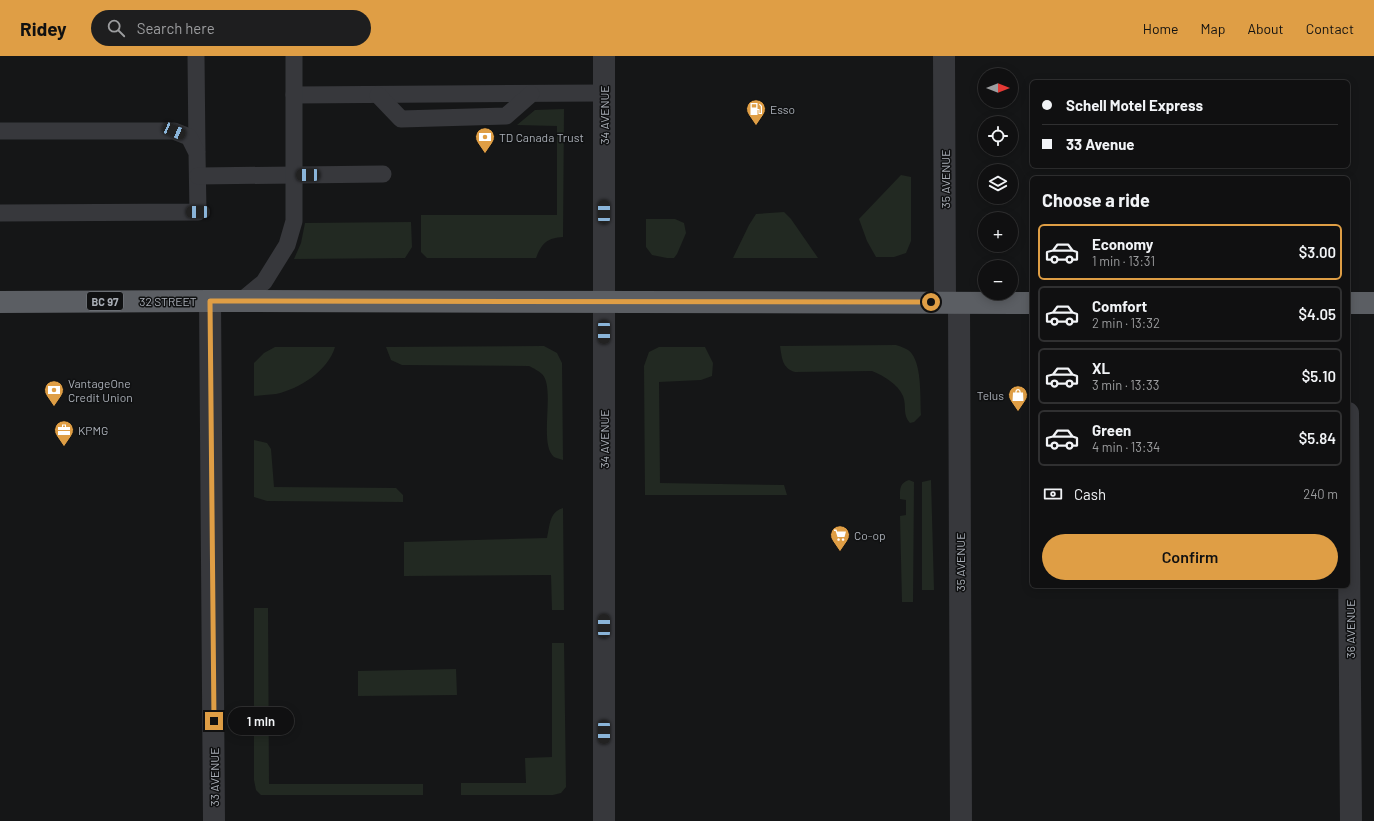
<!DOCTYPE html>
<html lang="en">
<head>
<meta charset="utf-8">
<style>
  body { margin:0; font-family:Barlow,sans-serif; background:#1e1e1f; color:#f1f3f6; height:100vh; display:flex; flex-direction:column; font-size:15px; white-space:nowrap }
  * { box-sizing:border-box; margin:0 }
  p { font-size:13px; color:#9c9d9f }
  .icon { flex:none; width:22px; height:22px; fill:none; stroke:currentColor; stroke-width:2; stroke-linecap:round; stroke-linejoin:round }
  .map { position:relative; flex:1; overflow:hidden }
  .sheet { position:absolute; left:1030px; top:120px; width:320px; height:412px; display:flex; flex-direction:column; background:#101011; border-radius:6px; box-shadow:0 2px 10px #0003,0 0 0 1px #303031 }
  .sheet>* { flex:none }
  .banner { position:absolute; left:1030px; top:24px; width:320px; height:88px; border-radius:6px; box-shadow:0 2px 10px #0003,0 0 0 1px #303031; display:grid; align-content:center; height:88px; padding:0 12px; background:#101011 }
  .needle { width:26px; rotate:90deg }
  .buttons { position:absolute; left:978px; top:12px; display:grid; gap:8px }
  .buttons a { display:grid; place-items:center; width:40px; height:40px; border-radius:50%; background:#101011; box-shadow:0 2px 10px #0003,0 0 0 1px #303031; font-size:20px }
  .end { position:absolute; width:18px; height:18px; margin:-9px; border:5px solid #df9e45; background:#111; box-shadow:0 0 0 2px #111 }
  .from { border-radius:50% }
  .bubble { position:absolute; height:28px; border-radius:14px; background:#101011; box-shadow:0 2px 10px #0003,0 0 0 1px #303031; font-size:13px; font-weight:600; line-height:28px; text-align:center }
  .car { position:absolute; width:12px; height:24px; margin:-12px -6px; border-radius:5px; box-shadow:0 0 3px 1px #0007; background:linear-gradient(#222 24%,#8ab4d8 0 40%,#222 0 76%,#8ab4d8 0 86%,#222 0) }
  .banner b { display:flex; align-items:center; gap:14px; height:38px; font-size:15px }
  .banner b+b { border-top:1px solid #303031 }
  .banner i { width:10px; height:10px; background:#f1f3f6 }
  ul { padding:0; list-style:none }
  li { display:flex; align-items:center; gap:12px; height:56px; margin:0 8px 6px; padding:0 4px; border:2px solid #303031; border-radius:6px }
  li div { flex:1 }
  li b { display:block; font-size:15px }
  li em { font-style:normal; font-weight:600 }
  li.on { border-color:#df9e45 }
  li>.icon { width:36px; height:36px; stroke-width:1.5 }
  h2 { padding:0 12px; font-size:18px; line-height:48px }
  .pay { display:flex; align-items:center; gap:10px; height:44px; padding:0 12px; font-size:15px }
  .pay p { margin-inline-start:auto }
  .primary-button { display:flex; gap:8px; margin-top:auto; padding:8px 12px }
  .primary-button a { flex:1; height:46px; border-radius:24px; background:#df9e45; color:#111; font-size:16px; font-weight:600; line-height:46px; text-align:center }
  header { display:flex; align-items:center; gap:24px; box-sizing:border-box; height:56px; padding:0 20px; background:#df9e45; color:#111 }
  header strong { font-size:19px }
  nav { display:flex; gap:22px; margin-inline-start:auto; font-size:14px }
  .search { width:280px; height:36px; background:#1e1e1f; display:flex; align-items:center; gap:10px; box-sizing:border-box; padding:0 14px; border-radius:22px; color:#9c9d9f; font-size:15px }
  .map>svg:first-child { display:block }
  .green { fill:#222922 }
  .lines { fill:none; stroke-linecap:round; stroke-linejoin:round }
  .service { stroke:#37383c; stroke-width:17 }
  .minor { stroke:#37383c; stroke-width:22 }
  .trunk { stroke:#5b5e63; stroke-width:22 }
  .route { stroke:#df9e45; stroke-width:5 }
  .labels { text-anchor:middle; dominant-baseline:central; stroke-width:3; stroke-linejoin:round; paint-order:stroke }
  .shield { fill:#101112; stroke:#7b7f85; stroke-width:1 }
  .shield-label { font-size:11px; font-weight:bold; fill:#a9aeb6 }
  .poi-label { font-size:12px; fill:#a9aeb6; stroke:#101112; text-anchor:start }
  .street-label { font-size:12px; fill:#a9aeb6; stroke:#101112 }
</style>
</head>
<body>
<header>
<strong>Ridey</strong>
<div class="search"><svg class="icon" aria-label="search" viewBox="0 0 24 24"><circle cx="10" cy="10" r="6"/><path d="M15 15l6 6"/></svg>Search here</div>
<nav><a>Home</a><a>Map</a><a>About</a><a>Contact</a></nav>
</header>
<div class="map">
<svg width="1374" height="765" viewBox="0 0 1374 765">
  <rect width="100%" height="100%" fill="#151617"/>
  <g class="green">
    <path d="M564 53 563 181C547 182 542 187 536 202H427L421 196V159H557V70L517 69 535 54Z"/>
    <path d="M901 119 911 121V185L906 197 894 201H876L867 185 859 163Z"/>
    <path d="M784 156 791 163 818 202H733L749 169 756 158Z"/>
    <path d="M646 163H675L684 167 686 177 677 198 674 202H667L652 199 646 191Z"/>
    <path d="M411 166 412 191 405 202 294 203 301 187 305 167Z"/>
    <path d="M896 289C902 291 909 293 912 298 922 312 920 342 921 359L914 366 910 367C902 358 907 350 903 340 898 328 884 320 872 315L795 316C782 312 782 302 780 290Z"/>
    <path d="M544 290 557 297 562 307 563 404C560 403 556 402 554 401 538 388 556 332 542 318 539 315 533 312 529 310L402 309 391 304 386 291Z"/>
    <path d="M275 291H335C328 315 299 333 276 338 269 339 261 339 254 340V307L264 297Z"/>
    <path d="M659 291H705L713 307 712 320 701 324 659 326 660 427 784 429 787 439H645L644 310 649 296Z"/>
    <path d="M254 384 267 387 271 393 274 431 396 432 403 439V446L267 445 254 441Z"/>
    <path d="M909 424 914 426 913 546H902L900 460 906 459V444L900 443C900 434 899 427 909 424Z"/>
    <path d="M931 424 934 534H922V426Z"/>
    <path d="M563 452 564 554H552L551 519 404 520V486L547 482C550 470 549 456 563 452Z"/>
    <path d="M254 552H268L269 728H423V739H261L256 734 254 724Z"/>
    <path d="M552 587H564L566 731 561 737 553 739H461V727H526L525 702 552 701Z"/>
    <path d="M456 613 457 639 358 640V615Z"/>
  </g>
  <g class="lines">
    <g class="service">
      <path d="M196 0 197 95"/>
      <path d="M294 39 604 37"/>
      <path d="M378 39 401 63 506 60 531 38"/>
      <path d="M0 75H174L189 81 197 97 198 156 0 157"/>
      <path d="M198 120 383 118"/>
      <path d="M241 245 264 226 287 189 294 165V0"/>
    </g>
    <g class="minor">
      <path d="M604 0V765"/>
      <path d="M944 0 945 246"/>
      <path d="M210 245 214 765"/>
      <path d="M959 247 961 765"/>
      <path d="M1348 357 1351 765"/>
    </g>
    <g class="trunk">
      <path d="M0 246 210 245 1032 247"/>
      <path d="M1348 247H1374"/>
    </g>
  </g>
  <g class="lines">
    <path class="route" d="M214 665 210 245 931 246"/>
  </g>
  <defs>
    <symbol id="fuel-pin" viewBox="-11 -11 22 30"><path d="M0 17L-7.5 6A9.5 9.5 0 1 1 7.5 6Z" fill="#df9e45" stroke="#101112"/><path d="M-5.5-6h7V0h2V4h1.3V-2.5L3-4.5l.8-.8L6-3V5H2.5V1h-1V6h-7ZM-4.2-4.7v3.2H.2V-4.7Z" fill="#fff"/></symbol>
    <symbol id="bank-pin" viewBox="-11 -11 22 30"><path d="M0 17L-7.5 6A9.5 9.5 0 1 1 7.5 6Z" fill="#df9e45" stroke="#101112"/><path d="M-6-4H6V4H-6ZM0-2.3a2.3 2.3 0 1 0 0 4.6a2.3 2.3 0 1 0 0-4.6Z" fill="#fff"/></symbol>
    <symbol id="shop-pin" viewBox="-11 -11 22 30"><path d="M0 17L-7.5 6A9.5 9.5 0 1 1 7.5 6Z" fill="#df9e45" stroke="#101112"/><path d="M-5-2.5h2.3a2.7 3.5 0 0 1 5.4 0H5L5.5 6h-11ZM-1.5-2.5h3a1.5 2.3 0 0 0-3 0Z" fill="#fff"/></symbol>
    <symbol id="office-pin" viewBox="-11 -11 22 30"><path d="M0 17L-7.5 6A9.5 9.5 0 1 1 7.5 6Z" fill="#df9e45" stroke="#101112"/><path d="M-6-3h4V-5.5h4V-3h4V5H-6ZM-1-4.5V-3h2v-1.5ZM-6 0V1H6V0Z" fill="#fff"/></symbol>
    <symbol id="supermarket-pin" viewBox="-11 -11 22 30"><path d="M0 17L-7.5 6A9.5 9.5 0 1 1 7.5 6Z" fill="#df9e45" stroke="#101112"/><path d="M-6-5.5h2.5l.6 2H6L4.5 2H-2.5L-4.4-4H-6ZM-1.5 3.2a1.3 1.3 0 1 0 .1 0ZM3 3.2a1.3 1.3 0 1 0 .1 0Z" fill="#fff"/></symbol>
  </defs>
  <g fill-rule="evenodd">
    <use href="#fuel-pin" x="745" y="42" width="22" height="30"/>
    <use href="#bank-pin" x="474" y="70" width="22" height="30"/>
    <use href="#bank-pin" x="43" y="323" width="22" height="30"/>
    <use href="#shop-pin" x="1007" y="328" width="22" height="30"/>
    <use href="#office-pin" x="53" y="363" width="22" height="30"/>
    <use href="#supermarket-pin" x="829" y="468" width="22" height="30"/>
  </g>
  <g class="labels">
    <rect class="shield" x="87" y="236" width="36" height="18" rx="3"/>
    <g class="shield-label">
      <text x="105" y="245">BC 97</text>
    </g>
    <g class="poi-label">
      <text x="770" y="53">Esso</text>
      <text x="499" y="81">TD Canada Trust</text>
      <text x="68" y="327">VantageOne<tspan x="68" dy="14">Credit Union</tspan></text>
      <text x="1004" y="339" text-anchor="end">Telus</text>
      <text x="78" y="374">KPMG</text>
      <text x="854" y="479">Co-op</text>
    </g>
    <g class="street-label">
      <text transform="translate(604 59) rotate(-90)">34 AVENUE</text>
      <text transform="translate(945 123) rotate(-90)">35 AVENUE</text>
      <text x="168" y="245">32 STREET</text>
      <text transform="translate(604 383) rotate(-90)">34 AVENUE</text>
      <text transform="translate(960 506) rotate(-90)">35 AVENUE</text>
      <text transform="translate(1350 573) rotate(-90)">36 AVENUE</text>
      <text transform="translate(214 721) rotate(-90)">33 AVENUE</text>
    </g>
  </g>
</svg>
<div class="buttons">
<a><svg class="needle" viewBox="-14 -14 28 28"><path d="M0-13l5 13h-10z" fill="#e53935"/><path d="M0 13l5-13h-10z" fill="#9c9d9f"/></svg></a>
<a><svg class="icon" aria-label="locate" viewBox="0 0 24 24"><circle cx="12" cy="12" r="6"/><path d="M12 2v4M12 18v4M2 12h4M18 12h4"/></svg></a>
<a><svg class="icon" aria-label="layers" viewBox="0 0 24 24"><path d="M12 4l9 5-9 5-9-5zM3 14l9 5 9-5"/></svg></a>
<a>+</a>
<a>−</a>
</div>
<i class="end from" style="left:931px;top:246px"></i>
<i class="end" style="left:214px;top:665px"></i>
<div class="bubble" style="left:228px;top:651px;width:66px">1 min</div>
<i class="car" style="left:174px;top:75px;rotate:113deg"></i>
<i class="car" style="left:308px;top:119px;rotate:270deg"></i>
<i class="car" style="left:198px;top:156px;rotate:270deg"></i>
<i class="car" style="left:604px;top:156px;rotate:0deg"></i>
<i class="car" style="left:604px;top:276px;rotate:180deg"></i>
<i class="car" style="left:604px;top:570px;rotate:0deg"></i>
<i class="car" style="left:604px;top:676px;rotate:180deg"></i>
<div class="banner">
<b><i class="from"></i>Schell Motel Express</b>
<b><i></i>33 Avenue</b>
</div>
<section class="sheet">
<h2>Choose a ride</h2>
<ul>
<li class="on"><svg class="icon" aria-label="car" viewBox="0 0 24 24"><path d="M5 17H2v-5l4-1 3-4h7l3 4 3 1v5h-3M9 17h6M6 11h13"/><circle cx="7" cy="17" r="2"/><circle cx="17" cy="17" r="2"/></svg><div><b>Economy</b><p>1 min · 13:31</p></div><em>$3.00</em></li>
<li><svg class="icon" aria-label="car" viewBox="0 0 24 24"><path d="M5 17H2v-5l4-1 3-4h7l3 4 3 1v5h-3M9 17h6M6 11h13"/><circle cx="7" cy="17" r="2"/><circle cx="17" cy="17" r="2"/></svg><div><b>Comfort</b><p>2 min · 13:32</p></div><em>$4.05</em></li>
<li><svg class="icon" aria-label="car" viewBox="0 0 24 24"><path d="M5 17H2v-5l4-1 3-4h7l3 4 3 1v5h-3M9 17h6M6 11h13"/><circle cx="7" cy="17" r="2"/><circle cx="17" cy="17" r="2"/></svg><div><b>XL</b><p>3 min · 13:33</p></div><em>$5.10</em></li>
<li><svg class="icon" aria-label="car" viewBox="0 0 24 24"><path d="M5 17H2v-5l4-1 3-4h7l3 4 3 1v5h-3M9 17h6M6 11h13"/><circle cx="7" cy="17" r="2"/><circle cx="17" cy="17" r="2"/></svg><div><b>Green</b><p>4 min · 13:34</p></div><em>$5.84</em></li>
</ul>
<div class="pay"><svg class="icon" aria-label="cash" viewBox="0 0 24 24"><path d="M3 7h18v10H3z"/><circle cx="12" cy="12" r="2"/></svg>Cash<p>240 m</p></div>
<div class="primary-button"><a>Confirm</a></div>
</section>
</div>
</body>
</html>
